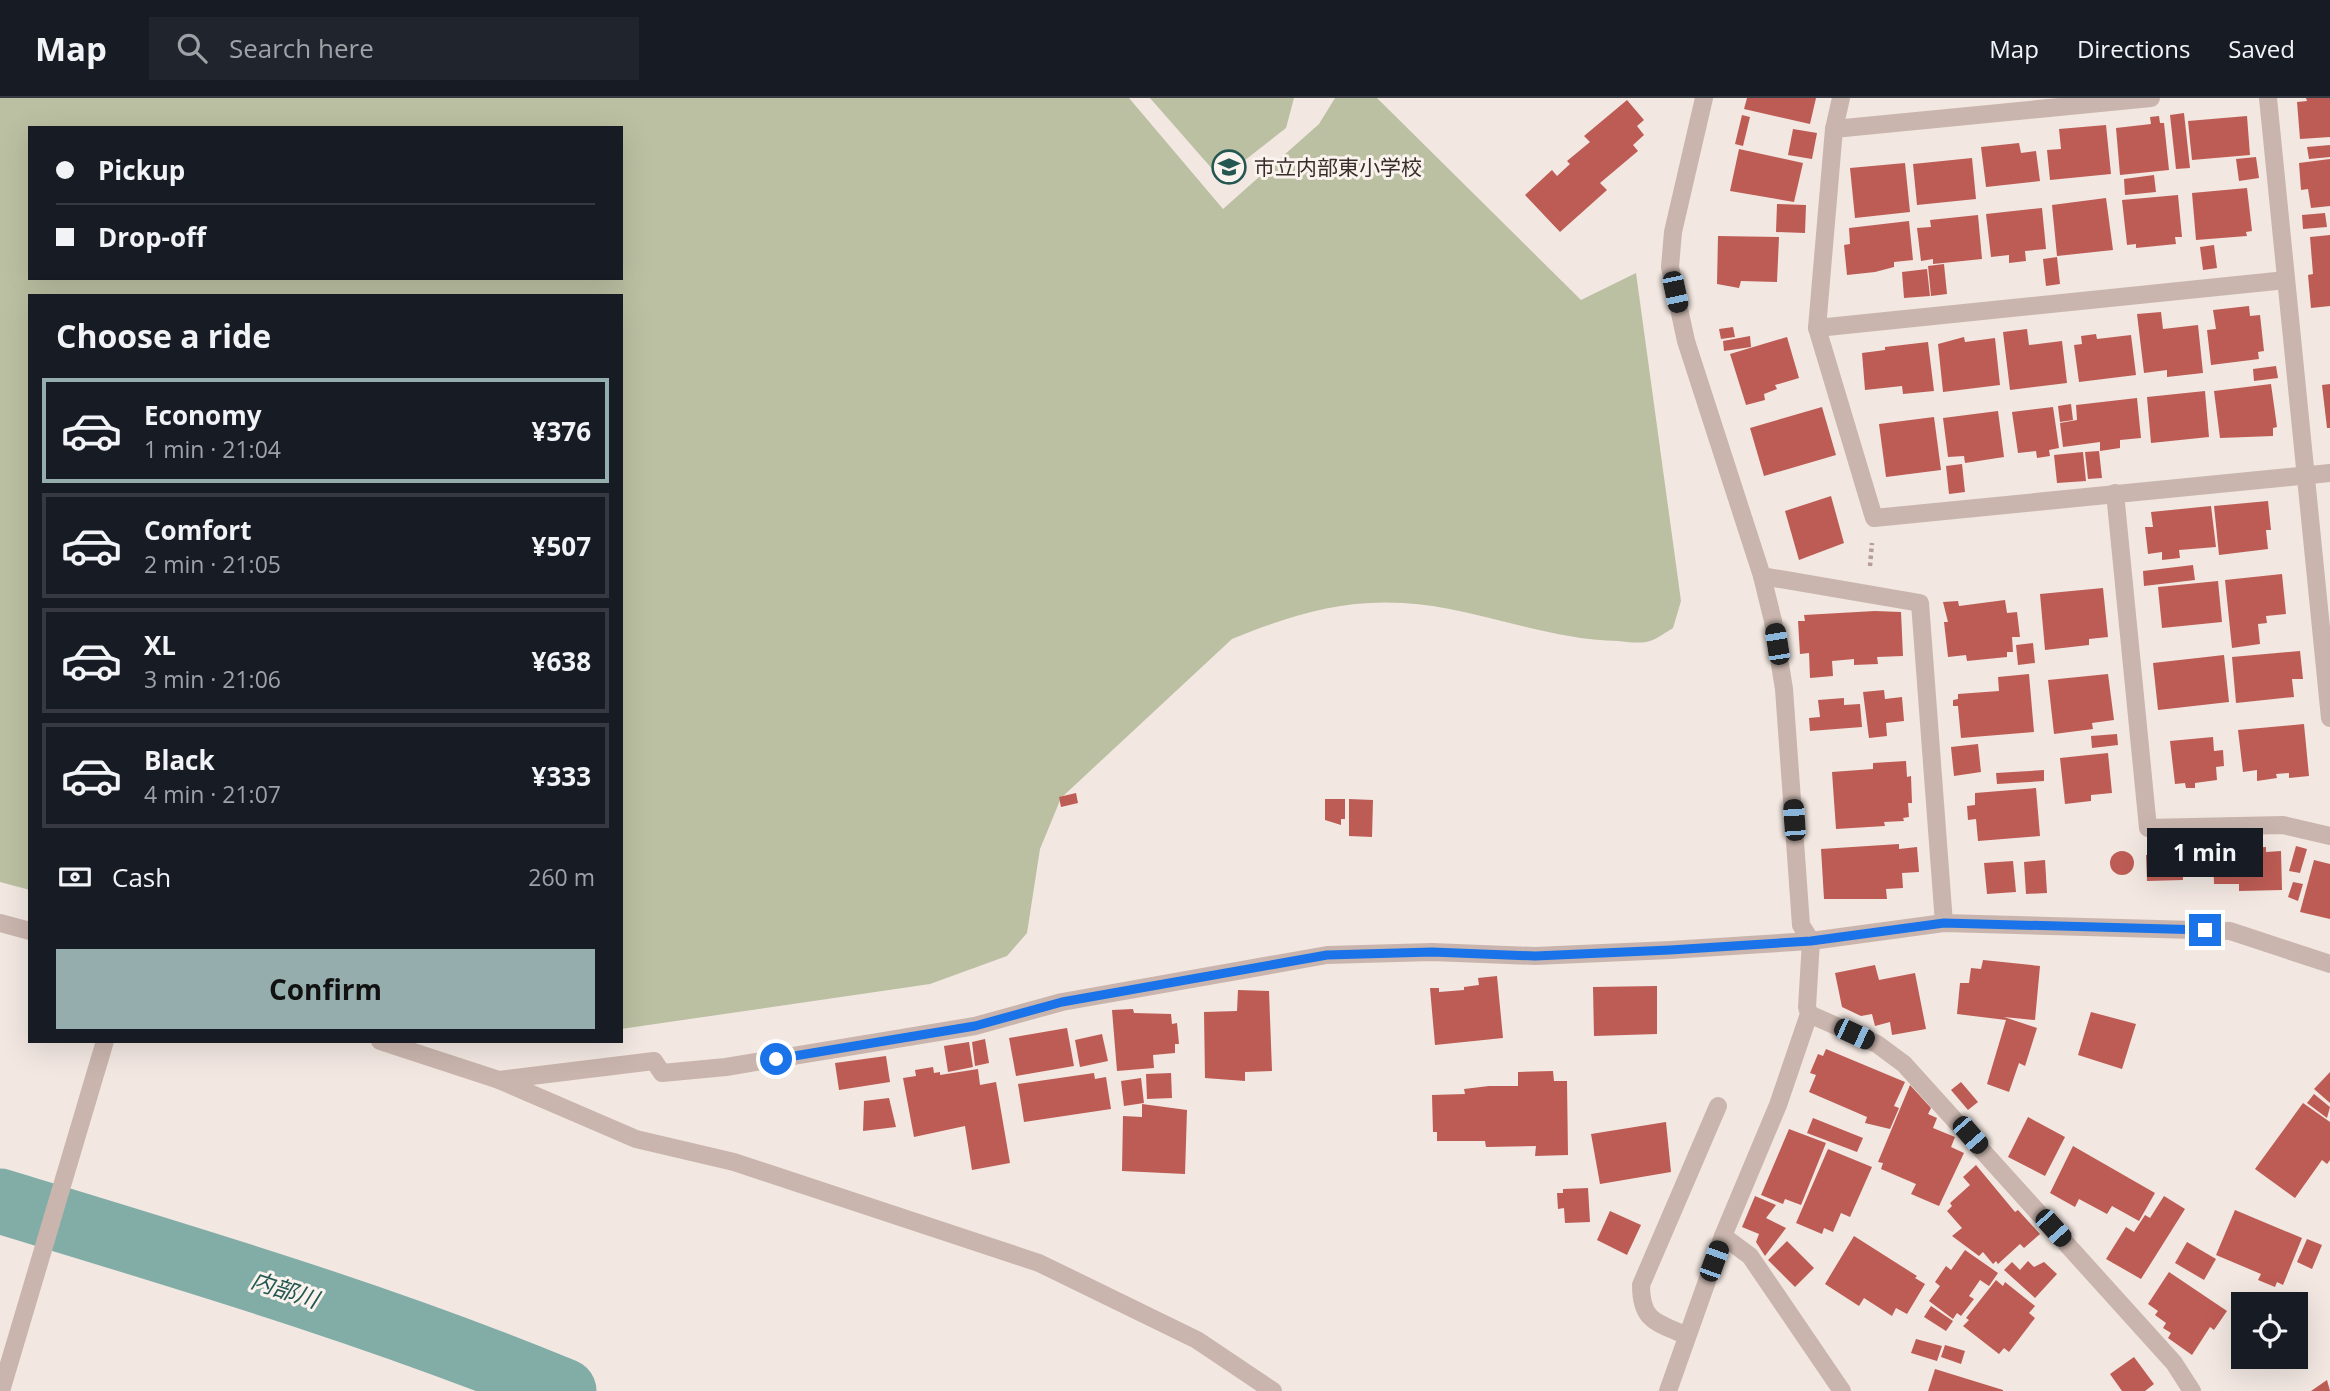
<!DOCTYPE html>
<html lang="en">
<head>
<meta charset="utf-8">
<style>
  body { margin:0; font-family:"Open Sans","Noto Sans JP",sans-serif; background:#20242c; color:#f1f3f6; height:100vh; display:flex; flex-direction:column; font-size:26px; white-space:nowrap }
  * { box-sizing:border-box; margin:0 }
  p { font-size:23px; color:#9ea1a6 }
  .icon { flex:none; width:38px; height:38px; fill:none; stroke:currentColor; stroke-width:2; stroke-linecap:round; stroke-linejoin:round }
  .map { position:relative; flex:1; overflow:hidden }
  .sheet { position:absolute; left:28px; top:196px; width:595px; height:749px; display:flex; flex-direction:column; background:#171b24; border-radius:0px; box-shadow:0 7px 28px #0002 }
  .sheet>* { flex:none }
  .banner { position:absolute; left:28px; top:28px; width:595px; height:154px; border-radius:0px; box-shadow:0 7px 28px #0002; display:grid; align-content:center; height:154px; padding:0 28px; background:#171b24 }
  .buttons { position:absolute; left:2231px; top:1194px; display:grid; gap:14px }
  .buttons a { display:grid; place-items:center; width:77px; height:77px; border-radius:0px; background:#171b24; box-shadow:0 7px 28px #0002; font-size:35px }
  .end { position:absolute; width:32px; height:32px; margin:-16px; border:9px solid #1a73e8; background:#fff; box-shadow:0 0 0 4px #fff }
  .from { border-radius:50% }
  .bubble { position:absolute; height:49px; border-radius:0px; background:#171b24; box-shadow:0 7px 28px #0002; font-size:23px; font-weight:700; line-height:49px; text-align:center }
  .car { position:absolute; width:21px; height:42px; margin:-21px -10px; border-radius:9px; box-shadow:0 0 5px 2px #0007; background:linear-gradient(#222 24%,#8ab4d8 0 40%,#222 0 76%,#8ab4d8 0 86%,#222 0) }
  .banner b { display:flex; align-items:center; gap:24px; height:66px; font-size:26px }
  .banner b+b { border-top:2px solid #363941 }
  .banner i { width:18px; height:18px; background:#f1f3f6 }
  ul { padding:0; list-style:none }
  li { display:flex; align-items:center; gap:21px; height:105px; margin:0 14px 10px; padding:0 14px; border:4px solid #363941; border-radius:0px }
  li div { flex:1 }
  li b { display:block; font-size:26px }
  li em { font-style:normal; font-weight:700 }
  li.on { border-color:#95adac }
  li>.icon { width:63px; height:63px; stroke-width:1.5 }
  h2 { padding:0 28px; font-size:32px; line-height:84px }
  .pay { display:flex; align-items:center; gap:18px; height:77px; padding:0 28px; font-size:26px }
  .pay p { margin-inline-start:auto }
  .action { display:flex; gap:14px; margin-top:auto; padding:14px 28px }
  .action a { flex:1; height:80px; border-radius:0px; background:#95adac; color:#111; font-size:28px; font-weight:700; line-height:80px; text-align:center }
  header { display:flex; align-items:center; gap:42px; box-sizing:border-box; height:98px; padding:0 35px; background:#171b24; border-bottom:2px solid #363941 }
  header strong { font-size:33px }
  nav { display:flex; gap:38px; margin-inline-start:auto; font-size:24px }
  .search { width:490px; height:63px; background:#20242c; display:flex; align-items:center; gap:18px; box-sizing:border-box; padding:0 24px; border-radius:0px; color:#9ea1a6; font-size:26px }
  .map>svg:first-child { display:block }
  .green { fill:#bbc0a2; fill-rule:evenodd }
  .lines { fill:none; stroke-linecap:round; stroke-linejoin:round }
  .river { stroke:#82ada7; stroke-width:65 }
  .building { fill:#bd5c54 }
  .path { stroke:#b59f98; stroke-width:4.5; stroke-dasharray:3.5 3.5; stroke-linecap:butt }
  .minor { stroke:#c9b5ad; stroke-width:18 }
  .route { stroke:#1a73e8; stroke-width:9 }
  .labels { text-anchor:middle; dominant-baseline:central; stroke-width:6; stroke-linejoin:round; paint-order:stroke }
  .poi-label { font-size:21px; fill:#382d2b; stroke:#f9f2ed; text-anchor:start }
  .water-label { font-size:23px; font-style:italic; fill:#245752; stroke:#f9f2ed }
</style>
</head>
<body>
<header>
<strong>Map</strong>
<div class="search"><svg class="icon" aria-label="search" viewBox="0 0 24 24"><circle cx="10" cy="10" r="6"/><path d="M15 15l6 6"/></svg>Search here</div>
<nav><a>Map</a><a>Directions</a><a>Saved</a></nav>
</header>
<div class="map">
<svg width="2330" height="1293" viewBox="0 0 2330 1293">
  <rect width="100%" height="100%" fill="#f2e7e1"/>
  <g class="green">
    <path d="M0 0H1129L1223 111 1319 26 1335 0H1377L1581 202 1636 175 1681 503 1673 530C1666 534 1657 541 1650 543 1641 546 1627 544 1618 543 1544 542 1476 509 1403 505 1341 501 1289 518 1232 541L1061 700 1040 751 1027 835 1007 858 930 886 621 931V198H30V792L0 784ZM30 30H621V180H30Z"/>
    <path d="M1150 0H1294L1286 30 1221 81Z"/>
  </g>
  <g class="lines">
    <path class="river" d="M0 1103C190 1161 380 1217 564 1293"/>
  </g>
  <g class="building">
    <path d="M1747 0H1816L1810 26 1744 11Z"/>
    <path d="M2306 0H2330V39L2300 41 2297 4 2307 3Z"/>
    <path d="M1627 2 1644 22 1637 28 1644 37 1633 47 1638 53 1600 85 1607 92 1560 134 1525 97 1552 72 1557 78 1570 66 1567 63 1590 44 1584 38Z"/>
    <path d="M2184 15 2190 70 2176 71 2170 17Z"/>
    <path d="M1742 17 1750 19 1743 48 1735 46Z"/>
    <path d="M2159 18 2160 25H2164L2169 72 2120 77 2116 30 2151 26 2150 19Z"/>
    <path d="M2247 18 2250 57 2192 62 2188 23Z"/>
    <path d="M2106 27 2111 76 2050 82 2047 52 2061 51 2059 31Z"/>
    <path d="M1793 31 1817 35 1812 61 1788 57Z"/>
    <path d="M2019 45 2021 55 2036 53 2040 83 1986 89 1981 49Z"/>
    <path d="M2330 47V59L2309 61 2307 49Z"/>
    <path d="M1739 51 1803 65 1794 104 1730 93Z"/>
    <path d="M2256 59 2259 80 2239 83 2236 61Z"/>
    <path d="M1972 60 1976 101 1917 107 1913 66Z"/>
    <path d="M2330 61V108L2311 110 2308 91 2301 92 2299 65Z"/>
    <path d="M1905 65 1910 114 1855 120 1850 70Z"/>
    <path d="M2154 77 2156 94 2125 97 2124 81Z"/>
    <path d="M2247 90 2252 133 2246 134 2247 138 2196 142 2192 95Z"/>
    <path d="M2178 97 2182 139H2175L2176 146 2136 150V146L2127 147 2122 102Z"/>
    <path d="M2106 100 2113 152 2057 158 2052 107Z"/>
    <path d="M1777 106 1806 107 1805 135 1776 134Z"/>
    <path d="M2042 110 2046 151 2025 153 2026 163 2009 165V157L1991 159 1986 116Z"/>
    <path d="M2325 115 2327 129 2303 131 2302 117Z"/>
    <path d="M1978 117 1982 161 1933 166V161L1921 163 1917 130 1931 129 1930 122Z"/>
    <path d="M1909 123 1913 162 1894 164V169L1875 174 1847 177 1844 147 1850 146 1849 130Z"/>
    <path d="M2330 137V208L2311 210 2308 177 2313 176 2310 139Z"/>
    <path d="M1718 138 1779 139 1777 184 1741 183 1739 190 1717 186Z"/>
    <path d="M2214 147 2217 170 2203 172 2200 149Z"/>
    <path d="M2057 159 2060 186 2046 188 2043 161Z"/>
    <path d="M1944 166 1947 196 1931 198 1928 168Z"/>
    <path d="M1927 171 1930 198 1904 200 1902 174Z"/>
    <path d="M2249 208 2250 218 2260 217 2264 253 2258 254 2259 261 2211 267 2207 232 2216 231 2213 212Z"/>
    <path d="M2161 214 2163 231 2198 227 2203 275 2167 279V272L2144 275 2137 216Z"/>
    <path d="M1733 229 1735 239 1721 241 1719 231Z"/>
    <path d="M2027 231 2029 247 2062 243 2067 285 2010 292 2003 234Z"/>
    <path d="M2096 236 2097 241 2131 237 2136 277 2079 284 2074 247 2082 246 2081 238Z"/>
    <path d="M1750 238 1751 249 1724 253 1723 243Z"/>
    <path d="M1787 239 1799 280 1775 287 1777 291 1764 296 1765 302 1746 307 1730 256Z"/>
    <path d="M1964 239 1965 244 1995 240 2000 287 1943 294 1938 246Z"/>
    <path d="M1928 244 1934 293 1903 296 1902 288 1865 292 1862 255 1885 252V249Z"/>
    <path d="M2276 268 2278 280 2254 283 2253 271Z"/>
    <path d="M2271 286 2277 329 2273 330V338L2220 340 2214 293Z"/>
    <path d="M2330 286V330H2327L2322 287Z"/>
    <path d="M2205 293 2209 339 2151 345 2147 299Z"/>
    <path d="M2137 300 2141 340 2120 342V350L2100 353V344L2063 349 2060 325 2077 322 2076 307Z"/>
    <path d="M2071 306 2073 322 2060 324 2058 308Z"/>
    <path d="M1822 309 1836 357 1764 378 1750 330Z"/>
    <path d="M2053 309 2059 350 2049 352 2050 358 2037 360 2036 353 2018 355 2012 314Z"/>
    <path d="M1998 313 2004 359 1965 365 1964 358 1948 359 1943 320Z"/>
    <path d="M1934 319 1941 372 1886 379 1879 326Z"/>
    <path d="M2099 353 2102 380 2088 381 2085 354Z"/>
    <path d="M2083 354 2086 383 2057 385 2054 357Z"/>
    <path d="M1962 366 1965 394 1949 396 1946 368Z"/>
    <path d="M1831 398 1844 445 1799 462 1785 413Z"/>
    <path d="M2268 403 2271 432H2266L2268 451 2219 457 2214 408Z"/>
    <path d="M2211 408 2216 449 2179 452 2180 460 2162 462V454L2148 456 2145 429H2153L2151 414Z"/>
    <path d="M2193 467 2195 482 2144 488 2143 473Z"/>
    <path d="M2282 476 2286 516 2266 518 2267 525 2258 526 2260 546 2232 550 2225 482Z"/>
    <path d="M2218 483 2222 524 2162 530 2158 489Z"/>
    <path d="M2103 490 2108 539 2089 541V547L2045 552 2040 496Z"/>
    <path d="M2005 502 2007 515 2017 514 2020 539H2012L2013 554H2007V559L1967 563 1966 557 1948 559 1944 524H1948L1943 504 1958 503 1959 508Z"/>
    <path d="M1875 513 1901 514 1903 558 1877 559 1878 566 1854 567V561L1832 563 1833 578 1810 580 1809 555 1800 556 1798 523H1805L1804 517Z"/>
    <path d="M2033 545 2035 565 2018 567 2016 547Z"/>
    <path d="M2300 553 2303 581H2292L2294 599 2236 605 2232 559Z"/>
    <path d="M2224 557 2229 604 2158 612 2153 565Z"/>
    <path d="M2029 576 2034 634 1961 640 1958 608H1953V602L1958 601V596L1999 593 1998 579Z"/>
    <path d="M2108 576 2114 622 2092 625 2093 631 2054 636 2048 582Z"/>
    <path d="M1884 592 1885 601 1902 599 1904 623 1886 625 1887 638 1869 640 1863 594Z"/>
    <path d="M1844 600V607L1860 606 1862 629 1810 633 1809 620 1820 619 1818 602Z"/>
    <path d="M2304 626 2309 678 2289 680V675L2276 676 2277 680 2257 683V672L2243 674 2238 632Z"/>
    <path d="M2117 636 2118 647 2092 650 2091 638Z"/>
    <path d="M2213 639 2214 653 2223 652 2224 668 2216 669 2217 682 2195 685V690H2186L2185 685 2175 686 2170 643Z"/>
    <path d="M1978 646 1981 674 1954 678 1951 649Z"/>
    <path d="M2108 655 2112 695 2091 697V703L2065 706 2060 660Z"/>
    <path d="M1906 663 1907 679 1911 678 1912 705H1908L1909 719 1903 720 1904 723 1884 724 1885 728 1836 731 1832 674 1873 671V665Z"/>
    <path d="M2044 672V683L1997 686 1996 675Z"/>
    <path d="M2036 690 2040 738 1978 743 1976 721 1968 722 1967 708 1975 707V695Z"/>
    <path d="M1076 695 1078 705 1061 709 1059 699Z"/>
    <path d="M1325 701H1345V721H1341V727L1325 722Z"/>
    <path d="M1349 701 1373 702 1372 739 1349 738Z"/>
    <path d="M1899 746V751L1917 749 1919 774 1902 775 1903 790 1886 791 1887 801H1824L1821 751Z"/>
    <path d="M2296 748 2307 751 2300 775 2289 773Z"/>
    <path d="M2266 749V754L2281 753 2282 792 2239 793V786H2214L2213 752Z"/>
    <circle cx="2122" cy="765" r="12"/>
    <path d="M2182 755 2183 782 2147 783 2146 757Z"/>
    <path d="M2045 762 2047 795 2026 796 2024 764Z"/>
    <path d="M2314 762 2330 766V821L2300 814Z"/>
    <path d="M2013 763 2016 794 1987 796 1984 765Z"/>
    <path d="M2293 784 2303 786 2298 803 2288 799Z"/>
    <path d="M1983 862 2040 868 2035 922 2004 919 2037 930 2025 968 2019 965 2009 994 1987 986 2006 922 1957 916 1960 885H1969L1971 870 1981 871Z"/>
    <path d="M1875 867 1879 882 1915 875 1926 931 1892 937 1890 924 1875 928 1872 916 1861 918 1842 909 1835 875Z"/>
    <path d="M1497 878 1503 940 1435 947 1430 890H1439V894L1464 892V889L1479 887 1478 880Z"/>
    <path d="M1657 888V936L1594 938 1593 889Z"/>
    <path d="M1238 892 1269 893 1272 973 1245 974V983L1205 980 1204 914 1237 913Z"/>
    <path d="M1133 911 1134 915 1171 916 1172 926 1177 925 1179 946H1175V955L1153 957 1154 970 1117 973 1112 912Z"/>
    <path d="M2091 914 2136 926 2122 971 2078 957Z"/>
    <path d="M1067 930 1074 968 1016 978 1009 940Z"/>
    <path d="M1102 936 1108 963 1080 969 1075 942Z"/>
    <path d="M985 941 989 965 975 968 972 944Z"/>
    <path d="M969 944 973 969 948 974 944 948Z"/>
    <path d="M1826 951 1905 984 1894 1008 1899 1010 1890 1031 1865 1025 1867 1019 1809 994 1816 977 1810 975 1818 956 1823 958Z"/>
    <path d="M886 958 890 984 839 992 835 965Z"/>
    <path d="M933 969 934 975 940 974V977L978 971 980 987 996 984 1010 1065 972 1072 965 1028 914 1039 903 980 916 978 915 972Z"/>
    <path d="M1553 973 1554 983H1567L1568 1057 1535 1058 1536 1048 1486 1049 1485 1043H1437V1034H1433L1432 997 1465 996 1464 991 1489 988H1518V974Z"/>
    <path d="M2330 974V1005L2314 991Z"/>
    <path d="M1094 975 1095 981 1106 979 1111 1011 1024 1024 1018 986Z"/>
    <path d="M1171 975 1172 1000 1147 1001 1146 976Z"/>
    <path d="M1141 980 1144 1005 1124 1008 1121 983Z"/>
    <path d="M1961 984 1978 1004 1968 1012 1951 992Z"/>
    <path d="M1910 987 1931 1010 1928 1016 1937 1020 1933 1030 1955 1039 1951 1049 1964 1055 1939 1108 1911 1096 1916 1086 1881 1071 1883 1065 1878 1064Z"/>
    <path d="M2314 996 2330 1009 2327 1020 2307 1005Z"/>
    <path d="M889 1000 896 1029 863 1033 864 1003Z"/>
    <path d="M2303 1005 2330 1024V1062L2327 1066 2322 1062 2295 1100 2255 1071Z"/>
    <path d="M1142 1006 1187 1012 1185 1076 1122 1073 1123 1018 1142 1019Z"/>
    <path d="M2028 1019 2065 1039 2045 1078 2008 1059Z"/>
    <path d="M1813 1020 1863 1040 1857 1054 1807 1035Z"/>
    <path d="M1666 1024 1671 1074 1600 1086 1591 1036Z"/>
    <path d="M1789 1031 1826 1045 1801 1107 1785 1101 1783 1106 1761 1097Z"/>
    <path d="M2073 1048 2155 1095 2139 1123 2112 1108 2107 1116 2079 1101 2075 1109 2050 1095Z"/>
    <path d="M1828 1051 1872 1069 1850 1119 1841 1115 1833 1134 1824 1130 1822 1136 1796 1125Z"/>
    <path d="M1976 1067 2015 1114 2018 1112 2040 1136 2024 1150 2020 1146 1998 1166 1996 1163 1993 1166 1983 1154 1979 1158 1952 1138 1962 1130 1947 1113 1952 1108 1950 1105 1970 1087 1963 1079Z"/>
    <path d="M1588 1090 1590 1124 1565 1125 1564 1110 1558 1111 1557 1095H1563V1091Z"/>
    <path d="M1755 1098 1776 1107 1766 1120 1786 1130 1765 1158 1756 1144 1759 1136 1742 1129Z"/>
    <path d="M2164 1098 2185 1111 2141 1181 2106 1161 2126 1129 2134 1134 2145 1117 2150 1120Z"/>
    <path d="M2235 1112 2302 1140 2283 1187 2277 1184 2275 1189 2258 1182 2261 1176 2216 1157Z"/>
    <path d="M1610 1113 1641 1127 1627 1157 1597 1142Z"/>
    <path d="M1854 1138 1917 1178 1915 1180 1925 1186 1907 1216 1896 1210 1892 1218 1864 1200 1859 1208 1825 1186Z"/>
    <path d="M2307 1141 2322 1147 2312 1171 2297 1164Z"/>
    <path d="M1787 1143 1814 1170 1795 1189 1768 1162Z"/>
    <path d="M2187 1144 2216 1161 2204 1182 2175 1165Z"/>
    <path d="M1965 1152 1998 1175 1989 1188 1980 1182 1969 1198 1974 1201 1961 1218 1957 1215 1953 1221 1929 1203 1940 1188 1935 1184 1946 1168 1951 1172Z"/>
    <path d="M2028 1163 2034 1169 2044 1164 2057 1176 2035 1200 2004 1172 2012 1164 2020 1172Z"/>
    <path d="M2169 1174 2227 1213 2214 1232 2210 1229 2192 1257 2168 1240 2171 1235 2163 1230 2166 1225 2155 1217 2158 1213 2148 1206Z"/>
    <path d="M1996 1182 2003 1188 2005 1184 2035 1208 2029 1215 2035 1220 2009 1254 2004 1250 1999 1256 1963 1228 1969 1222 1966 1220Z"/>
    <path d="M1931 1208 1953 1223 1946 1233 1924 1219Z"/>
    <path d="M1916 1241 1942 1248 1937 1263 1911 1255Z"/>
    <path d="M1945 1247 1965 1253 1961 1266 1941 1259Z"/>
    <path d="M2134 1259 2154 1286 2145 1293H2122L2110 1276Z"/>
    <path d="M1935 1271 2003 1292V1293H1928Z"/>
    <path d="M2327 1282 2330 1293H2311Z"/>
  </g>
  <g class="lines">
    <path class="path" d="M1870 468 1872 445"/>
    <g class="minor">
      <path d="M1841 0 1834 31 1817 230 1874 420 2330 375"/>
      <path d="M2268 0 2330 620"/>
      <path d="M1834 31 2151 0"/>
      <path d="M1817 230 2286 182"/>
      <path d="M2115 395 2148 730 2283 727 2330 738"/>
      <path d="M1762 478 1920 505 1944 825"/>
      <path d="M0 825 30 833"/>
      <path d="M1809 916 1877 946 1904 966 2174 1265 2192 1293"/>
      <path d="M380 943 499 982 636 1041 734 1064 1039 1165 1197 1242 1273 1293"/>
      <path d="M499 982 654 963 662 975 726 969 975 928 1062 904 1327 857 1432 854 1535 858 1670 852 1811 843 1944 825 2230 833 2330 866"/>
      <path d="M1723 1138 1750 1158 1842 1293"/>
      <path d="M1687 1238C1657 1224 1641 1224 1641 1187L1718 1008"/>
      <path d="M1 1293 105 943"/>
      <path d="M1668 1293 1723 1138 1778 1007 1809 916 1807 909 1811 843 1801 827 1784 591 1773 523 1762 478 1686 243 1670 169 1673 134 1704 0"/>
    </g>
  </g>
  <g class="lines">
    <path class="route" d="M776 961 975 928 1062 904 1327 857 1432 854 1535 858 1670 852 1811 843 1944 825 2205 832"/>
  </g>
  <defs>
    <symbol id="school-ring" viewBox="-11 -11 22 22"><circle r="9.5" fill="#f9f2ed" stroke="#245752" stroke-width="1.5"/><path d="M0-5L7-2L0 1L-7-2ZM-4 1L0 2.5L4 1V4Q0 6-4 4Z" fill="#245752"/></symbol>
  </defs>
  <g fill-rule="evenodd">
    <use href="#school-ring" x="1210" y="50" width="38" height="38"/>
  </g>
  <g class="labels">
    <g class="poi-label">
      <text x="1254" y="69">市立内部東小学校</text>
    </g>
    <g class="water-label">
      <text transform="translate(285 1191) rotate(18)">内部川</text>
    </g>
  </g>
</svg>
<div class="buttons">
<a><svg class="icon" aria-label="locate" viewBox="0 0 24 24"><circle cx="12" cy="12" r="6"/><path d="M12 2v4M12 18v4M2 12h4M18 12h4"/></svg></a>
</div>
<i class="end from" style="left:776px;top:961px"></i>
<i class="end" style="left:2205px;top:832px"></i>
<div class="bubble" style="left:2147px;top:730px;width:116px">1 min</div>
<i class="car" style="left:1675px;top:194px;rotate:168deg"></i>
<i class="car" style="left:1777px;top:546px;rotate:351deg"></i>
<i class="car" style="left:1794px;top:722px;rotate:356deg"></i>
<i class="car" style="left:1854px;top:936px;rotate:115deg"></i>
<i class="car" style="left:1970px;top:1037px;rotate:139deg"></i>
<i class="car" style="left:2053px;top:1130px;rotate:138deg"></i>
<i class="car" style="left:1714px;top:1163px;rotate:20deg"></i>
<div class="banner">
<b><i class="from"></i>Pickup</b>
<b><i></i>Drop-off</b>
</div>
<section class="sheet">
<h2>Choose a ride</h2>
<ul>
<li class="on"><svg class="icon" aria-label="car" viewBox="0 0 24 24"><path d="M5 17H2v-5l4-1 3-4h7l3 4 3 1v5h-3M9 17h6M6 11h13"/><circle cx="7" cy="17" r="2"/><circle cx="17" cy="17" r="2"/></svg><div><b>Economy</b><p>1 min · 21:04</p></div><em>¥376</em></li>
<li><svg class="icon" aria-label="car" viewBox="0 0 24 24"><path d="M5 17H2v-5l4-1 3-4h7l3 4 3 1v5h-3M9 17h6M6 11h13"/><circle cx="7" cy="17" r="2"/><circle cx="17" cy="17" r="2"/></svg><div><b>Comfort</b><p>2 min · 21:05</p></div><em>¥507</em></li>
<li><svg class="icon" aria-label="car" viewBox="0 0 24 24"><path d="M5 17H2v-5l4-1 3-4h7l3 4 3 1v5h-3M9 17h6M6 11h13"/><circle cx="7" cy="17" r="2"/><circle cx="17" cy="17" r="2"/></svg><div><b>XL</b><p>3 min · 21:06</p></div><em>¥638</em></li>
<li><svg class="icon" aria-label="car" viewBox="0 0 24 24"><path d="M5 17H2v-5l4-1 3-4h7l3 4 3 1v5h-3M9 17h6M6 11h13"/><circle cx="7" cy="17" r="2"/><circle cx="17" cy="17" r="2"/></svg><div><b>Black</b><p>4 min · 21:07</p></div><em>¥333</em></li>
</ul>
<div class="pay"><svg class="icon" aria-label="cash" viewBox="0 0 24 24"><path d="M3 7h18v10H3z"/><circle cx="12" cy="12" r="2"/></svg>Cash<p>260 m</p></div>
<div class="action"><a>Confirm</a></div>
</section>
</div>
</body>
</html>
